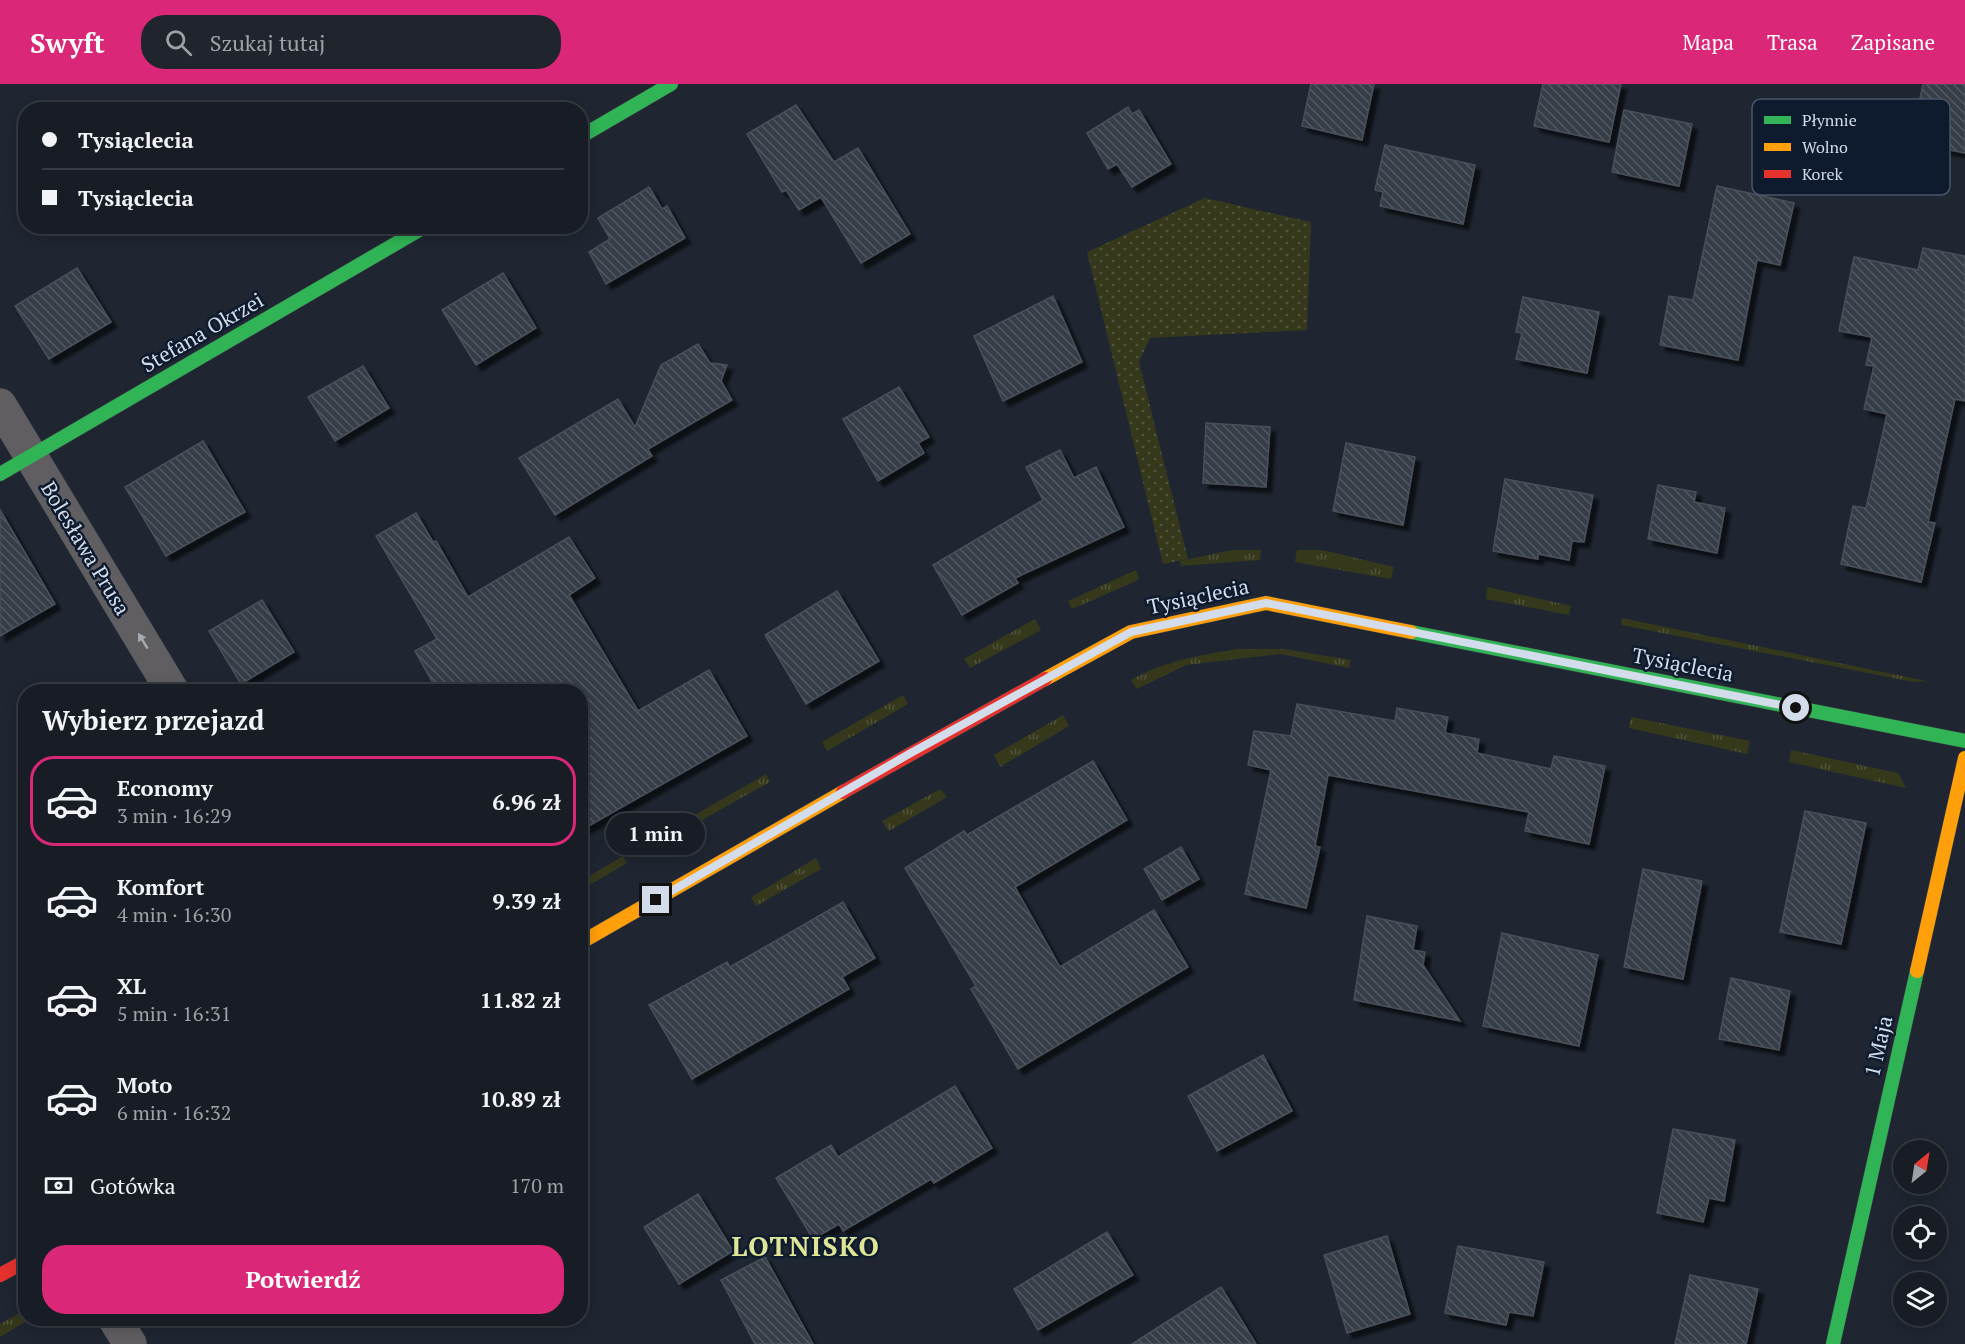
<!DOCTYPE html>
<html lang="pl">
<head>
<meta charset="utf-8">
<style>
  body { margin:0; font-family:"PT Serif",serif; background:#20252d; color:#f1f3f6; height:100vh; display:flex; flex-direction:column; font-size:22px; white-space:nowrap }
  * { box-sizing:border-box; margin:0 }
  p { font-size:20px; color:#9ea1a7 }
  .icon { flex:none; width:33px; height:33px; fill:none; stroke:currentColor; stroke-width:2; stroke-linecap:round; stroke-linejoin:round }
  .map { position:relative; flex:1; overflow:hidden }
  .sheet { position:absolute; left:18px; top:600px; width:570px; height:642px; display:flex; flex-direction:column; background:#171c25; border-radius:24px; box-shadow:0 3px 15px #0003,0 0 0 2px #363a42 }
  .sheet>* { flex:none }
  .banner { position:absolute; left:18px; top:18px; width:570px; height:132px; border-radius:24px; box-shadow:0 3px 15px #0003,0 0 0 2px #363a42; display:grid; align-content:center; height:132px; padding:0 24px; background:#171c25 }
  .needle { width:39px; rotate:30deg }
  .fabs { position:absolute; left:1893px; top:1056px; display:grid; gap:12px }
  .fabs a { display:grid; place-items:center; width:54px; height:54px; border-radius:50%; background:#171c25; box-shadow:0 3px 15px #0003,0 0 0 2px #363a42; font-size:30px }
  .end { position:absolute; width:27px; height:27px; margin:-14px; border:8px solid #d3dcea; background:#111; box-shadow:0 0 0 3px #111 }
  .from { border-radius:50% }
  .bubble { position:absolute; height:42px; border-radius:21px; background:#171c25; box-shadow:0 3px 15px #0003,0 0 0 2px #363a42; font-size:20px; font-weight:600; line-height:42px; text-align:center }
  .banner b { display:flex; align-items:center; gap:21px; height:57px; font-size:22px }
  .banner b+b { border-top:2px solid #363a42 }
  .banner i { width:15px; height:15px; background:#f1f3f6 }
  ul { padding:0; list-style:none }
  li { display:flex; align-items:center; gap:18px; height:90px; margin:0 12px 9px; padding:0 12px; border:3px solid transparent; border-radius:24px }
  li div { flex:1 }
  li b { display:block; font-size:22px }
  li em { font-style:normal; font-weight:600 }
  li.active { border-color:#db2777 }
  li>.icon { width:54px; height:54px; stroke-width:1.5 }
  h2 { padding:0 24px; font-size:27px; line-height:72px }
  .pay { display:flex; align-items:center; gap:15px; height:66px; padding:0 24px; font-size:22px }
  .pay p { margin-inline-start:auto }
  .button { display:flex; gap:12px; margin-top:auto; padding:12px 24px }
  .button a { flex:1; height:69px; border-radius:24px; background:#db2777; color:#fff; font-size:24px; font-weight:600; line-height:69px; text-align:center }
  header { display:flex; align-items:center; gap:36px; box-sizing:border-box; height:84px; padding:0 30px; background:#db2777; color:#fff }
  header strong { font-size:28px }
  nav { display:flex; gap:33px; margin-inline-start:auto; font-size:21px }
  .search { width:420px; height:54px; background:#20252d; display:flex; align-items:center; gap:15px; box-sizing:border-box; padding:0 21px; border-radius:24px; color:#9ea1a7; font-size:22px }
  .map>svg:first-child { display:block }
  .grass { fill:url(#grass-tufts) }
  .park { fill:url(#park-dots) }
  .building { fill:url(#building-back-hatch); stroke:#4a505a; stroke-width:1.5; filter:url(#shadow) }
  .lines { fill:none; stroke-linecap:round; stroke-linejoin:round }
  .street-casing { stroke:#3a4049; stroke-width:34 }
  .fast-casing { stroke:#3a4049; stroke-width:15 }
  .slow-casing { stroke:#3a4049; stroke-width:15 }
  .jam-casing { stroke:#3a4049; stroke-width:15 }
  .street { stroke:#605e61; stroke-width:33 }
  .fast { stroke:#30b455; stroke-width:14 }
  .slow { stroke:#ff9f0a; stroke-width:14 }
  .jam { stroke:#e5322d; stroke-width:14 }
  .oneway { fill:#a5aab3 }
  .route { stroke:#d3dcea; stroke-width:8 }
  .labels { text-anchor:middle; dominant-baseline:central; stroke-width:5; stroke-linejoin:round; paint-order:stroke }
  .street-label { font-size:21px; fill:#d3dcea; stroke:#0e1b2f }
  .district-label { font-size:27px; font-weight:bold; letter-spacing:1.5px; fill:#dfe597; stroke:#0e1b2f }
  .key { fill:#0e1b2f; stroke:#495567; stroke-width:1.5 }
  .key-label { font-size:16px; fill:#d3dcea }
</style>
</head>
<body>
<header>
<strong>Swyft</strong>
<div class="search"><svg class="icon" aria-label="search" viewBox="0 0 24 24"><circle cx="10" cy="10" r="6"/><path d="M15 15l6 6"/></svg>Szukaj tutaj</div>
<nav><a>Mapa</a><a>Trasa</a><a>Zapisane</a></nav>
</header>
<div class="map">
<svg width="1965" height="1260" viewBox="0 0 1965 1260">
  <defs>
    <pattern id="grass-tufts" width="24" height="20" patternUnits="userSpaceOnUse" patternTransform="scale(1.5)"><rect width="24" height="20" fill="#36381c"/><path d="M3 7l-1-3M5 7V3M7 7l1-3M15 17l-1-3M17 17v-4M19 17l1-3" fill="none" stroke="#52543d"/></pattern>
    <pattern id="park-dots" width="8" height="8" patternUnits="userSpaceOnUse" patternTransform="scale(1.5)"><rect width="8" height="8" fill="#36381c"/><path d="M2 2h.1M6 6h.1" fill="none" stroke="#52543d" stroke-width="1.8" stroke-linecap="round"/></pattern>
    <pattern id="building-back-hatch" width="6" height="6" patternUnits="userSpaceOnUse" patternTransform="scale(1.5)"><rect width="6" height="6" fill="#363d47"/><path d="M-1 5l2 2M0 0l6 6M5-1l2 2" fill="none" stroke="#525862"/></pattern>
    <filter id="shadow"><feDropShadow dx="5.5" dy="5.5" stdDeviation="1.5" flood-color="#0009"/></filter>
  </defs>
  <rect width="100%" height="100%" fill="#1f2631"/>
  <g class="grass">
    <path d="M1232 466H1261L1260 476 1181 482 1180 477Z"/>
    <path d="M1297 466H1322L1394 483 1391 495 1295 478Z"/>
    <path d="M1136 486 1139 495 1134 498 1072 525 1068 517Z"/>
    <path d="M1487 503 1571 522 1569 531 1486 515Z"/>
    <path d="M1622 534 1926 597 1914 598 1621 541Z"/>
    <path d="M1035 535 1041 546 970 584 964 575Z"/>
    <path d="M1237 565H1284L1351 576 1349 584 1281 570 1186 581 1137 605 1131 596C1165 577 1199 571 1237 565Z"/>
    <path d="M903 611 908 620 827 667 822 658Z"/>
    <path d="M1063 631 1069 642 1000 683 994 671Z"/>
    <path d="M1631 633 1750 657 1747 670 1629 644Z"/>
    <path d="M1791 666 1898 689 1906 704 1789 678Z"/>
    <path d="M766 690 770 698 688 744 684 737Z"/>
    <path d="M940 705 947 713 889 747 882 737Z"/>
    <path d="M623 772 627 779 581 806V797Z"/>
    <path d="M816 774 821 785 756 822 751 813Z"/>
    <path d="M25 1226 26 1234 30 1235 0 1253V1240Z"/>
  </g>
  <path class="park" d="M1205 114 1311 138 1307 246 1150 254 1139 278 1188 475 1163 480 1087 168Z"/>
  <g class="building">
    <path d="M1311 0H1374L1362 56 1302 42Z"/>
    <path d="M1543 0H1621L1609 58 1534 42Z"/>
    <path d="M1923 0H1965V69L1911 58Z"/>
    <path d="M796 21 834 78 858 64 910 150 861 179 821 113 799 126 786 106 782 108 747 50Z"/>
    <path d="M1128 23 1132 30 1139 26 1171 80 1132 103 1117 80 1108 85 1087 49Z"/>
    <path d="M1624 26 1692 40 1679 102 1612 88Z"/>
    <path d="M1385 61 1475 81 1463 140 1380 122 1383 108 1375 106Z"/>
    <path d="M1717 102 1794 119 1780 181 1757 176 1738 276 1660 261 1669 212 1693 216Z"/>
    <path d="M649 103 662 125 667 122 685 154 606 200 589 168 610 155 598 134Z"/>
    <path d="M1923 164 1965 172V317L1955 315 1928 438 1935 439 1921 498 1841 480 1853 422 1866 424 1887 330 1864 325 1874 282 1866 281 1872 253 1839 247 1854 173 1918 186Z"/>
    <path d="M77 184 111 238 49 275 15 222Z"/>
    <path d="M503 189 536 244 476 281 442 226Z"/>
    <path d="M1053 212 1082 278 1003 317 974 252Z"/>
    <path d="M1523 213 1599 228 1587 289 1516 275 1522 249 1516 248Z"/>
    <path d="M698 260 710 279 727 281 721 297 732 316 648 365 652 372 555 431 519 374 618 315 635 343 661 281Z"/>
    <path d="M363 282 389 324 335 357 308 313Z"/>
    <path d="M899 303 929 353 918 359 924 369 878 397 843 335Z"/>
    <path d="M1206 339 1270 343 1266 403 1203 399Z"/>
    <path d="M203 357 245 428 166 472 125 403Z"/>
    <path d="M1346 359 1415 373 1403 441 1333 427Z"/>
    <path d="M1060 366 1074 394 1096 383 1124 443 1015 494 1018 499 962 531 933 481 1043 416 1026 383Z"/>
    <path d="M1505 395 1593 411 1584 458 1572 457 1569 476 1538 470V475L1493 467Z"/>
    <path d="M1658 401 1696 408 1694 418 1725 424 1717 469 1648 455Z"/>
    <path d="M0 426 55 520 0 552Z"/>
    <path d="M416 429 433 458 436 457 468 513 569 453 595 494 569 511 638 627 709 586 747 652 580 747V608H438L415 567 437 555 376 452Z"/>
    <path d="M837 507 879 577 806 620 765 551Z"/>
    <path d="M262 516 294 568 241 600 209 547Z"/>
    <path d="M1297 620 1395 637 1397 624 1448 633 1445 649 1479 655 1477 669 1551 685 1554 672 1605 682 1589 760 1525 747 1529 728 1328 691 1315 762 1320 763 1306 824 1245 810 1271 686 1248 681 1254 647 1291 652Z"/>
    <path d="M1093 677 1127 736 1015 803 1060 883 1154 826 1188 883 1018 985 971 905 976 902 905 784 964 747 967 751Z"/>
    <path d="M1805 727 1866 739 1841 860 1780 848Z"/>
    <path d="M1181 763 1199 795 1162 816 1144 785Z"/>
    <path d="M1643 785 1702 797 1683 895 1624 883Z"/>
    <path d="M843 818 875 874 842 893 849 905 692 995 649 921 727 878 730 883Z"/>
    <path d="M1367 832 1417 842 1413 866 1425 868 1423 881 1460 937 1354 916Z"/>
    <path d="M1502 849 1598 871 1579 962 1483 942Z"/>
    <path d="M1731 894 1790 907 1779 966 1719 955Z"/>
    <path d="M1263 971 1292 1027 1217 1067 1188 1012Z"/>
    <path d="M955 1002 992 1064 934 1099 931 1095 843 1147 839 1140 813 1155 776 1094 831 1061 838 1073Z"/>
    <path d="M1673 1045 1735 1056 1724 1117 1709 1114 1703 1138 1657 1129Z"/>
    <path d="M698 1110 733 1167 679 1200 644 1143Z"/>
    <path d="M1107 1148 1133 1191 1038 1246 1014 1205Z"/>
    <path d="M1387 1152 1410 1230 1347 1249 1324 1171Z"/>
    <path d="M1458 1162 1544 1178 1533 1232 1509 1228 1506 1241 1445 1229Z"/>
    <path d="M765 1173 813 1260H755L721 1196Z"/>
    <path d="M1690 1191 1758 1205 1746 1260H1675Z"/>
    <path d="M1221 1203 1256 1260H1132Z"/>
  </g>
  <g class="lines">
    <defs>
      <g id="street">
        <path d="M0 321 173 608"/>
        <path d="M114 1234 130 1260"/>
      </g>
      <g id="fast">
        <path d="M580 53 671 0"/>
        <path d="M0 390 426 142"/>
        <path d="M1411 548 1965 657"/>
        <path d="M1833 1260 1917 887"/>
      </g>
      <g id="slow">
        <path d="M1045 595 1131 548 1266 519 1411 548"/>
        <path d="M580 859 843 708"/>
        <path d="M1917 887 1965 674"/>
      </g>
      <g id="jam">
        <path d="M843 708 1045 595"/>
        <path d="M0 1191 26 1177"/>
      </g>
    </defs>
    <use href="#street" class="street-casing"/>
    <use href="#fast" class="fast-casing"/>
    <use href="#slow" class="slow-casing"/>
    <use href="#jam" class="jam-casing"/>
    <use href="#street" class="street"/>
    <use href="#fast" class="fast"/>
    <use href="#slow" class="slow"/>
    <use href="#jam" class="jam"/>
  </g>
  <defs><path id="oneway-solid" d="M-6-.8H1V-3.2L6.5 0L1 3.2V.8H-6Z" transform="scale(1.5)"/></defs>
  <use class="oneway" href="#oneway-solid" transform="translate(143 557) rotate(-121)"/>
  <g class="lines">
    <path class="route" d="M656 816 909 670 1131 548 1266 519 1796 624"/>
  </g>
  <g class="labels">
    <g class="street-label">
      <text transform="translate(202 248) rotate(-30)">Stefana Okrzei</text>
      <text transform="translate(86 464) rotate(59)">Bolesława Prusa</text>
      <text transform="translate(1198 512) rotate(-12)">Tysiąclecia</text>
      <text transform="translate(1683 580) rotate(11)">Tysiąclecia</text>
      <text transform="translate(1878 962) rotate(-77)">1 Maja</text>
    </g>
    <g class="district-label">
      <text x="806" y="1162">LOTNISKO</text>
    </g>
  </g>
  <rect x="1752" y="15" width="198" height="96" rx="9" class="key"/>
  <rect x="1764" y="32" width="27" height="8" fill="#30b455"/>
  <rect x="1764" y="59" width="27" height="8" fill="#ff9f0a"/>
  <rect x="1764" y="86" width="27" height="8" fill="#e5322d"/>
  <g class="key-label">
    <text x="1802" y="42">Płynnie</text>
    <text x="1802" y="69">Wolno</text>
    <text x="1802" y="96">Korek</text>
  </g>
</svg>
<div class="fabs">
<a><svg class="needle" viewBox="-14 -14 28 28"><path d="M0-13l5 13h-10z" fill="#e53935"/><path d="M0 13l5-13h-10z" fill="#9ea1a7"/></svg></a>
<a><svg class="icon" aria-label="locate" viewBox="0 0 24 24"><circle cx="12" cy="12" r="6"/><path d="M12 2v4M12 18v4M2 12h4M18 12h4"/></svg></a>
<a><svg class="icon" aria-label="layers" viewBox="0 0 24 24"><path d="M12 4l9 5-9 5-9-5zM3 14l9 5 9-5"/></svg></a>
</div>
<i class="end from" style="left:1796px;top:624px"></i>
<i class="end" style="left:656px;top:816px"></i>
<div class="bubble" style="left:606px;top:729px;width:99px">1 min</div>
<div class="banner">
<b><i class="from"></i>Tysiąclecia</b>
<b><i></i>Tysiąclecia</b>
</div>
<section class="sheet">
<h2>Wybierz przejazd</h2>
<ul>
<li class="active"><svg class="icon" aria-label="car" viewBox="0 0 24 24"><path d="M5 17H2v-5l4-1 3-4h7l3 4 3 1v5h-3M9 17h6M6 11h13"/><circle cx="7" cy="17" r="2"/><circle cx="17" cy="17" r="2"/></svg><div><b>Economy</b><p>3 min · 16:29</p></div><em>6.96 zł</em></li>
<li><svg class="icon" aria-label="car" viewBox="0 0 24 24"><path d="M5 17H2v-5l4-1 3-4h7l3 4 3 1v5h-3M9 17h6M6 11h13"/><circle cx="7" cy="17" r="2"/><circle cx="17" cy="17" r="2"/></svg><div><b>Komfort</b><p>4 min · 16:30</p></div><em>9.39 zł</em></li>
<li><svg class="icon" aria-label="car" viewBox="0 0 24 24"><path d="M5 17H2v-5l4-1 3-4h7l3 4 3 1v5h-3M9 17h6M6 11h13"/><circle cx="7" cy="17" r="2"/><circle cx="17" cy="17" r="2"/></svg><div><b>XL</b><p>5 min · 16:31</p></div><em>11.82 zł</em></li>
<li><svg class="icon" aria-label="car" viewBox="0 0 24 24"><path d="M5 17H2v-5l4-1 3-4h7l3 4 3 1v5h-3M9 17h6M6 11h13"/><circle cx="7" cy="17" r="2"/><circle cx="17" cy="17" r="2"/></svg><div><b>Moto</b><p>6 min · 16:32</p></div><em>10.89 zł</em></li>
</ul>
<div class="pay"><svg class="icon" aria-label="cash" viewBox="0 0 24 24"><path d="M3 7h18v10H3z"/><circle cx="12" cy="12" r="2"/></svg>Gotówka<p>170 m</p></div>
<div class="button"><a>Potwierdź</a></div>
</section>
</div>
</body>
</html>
